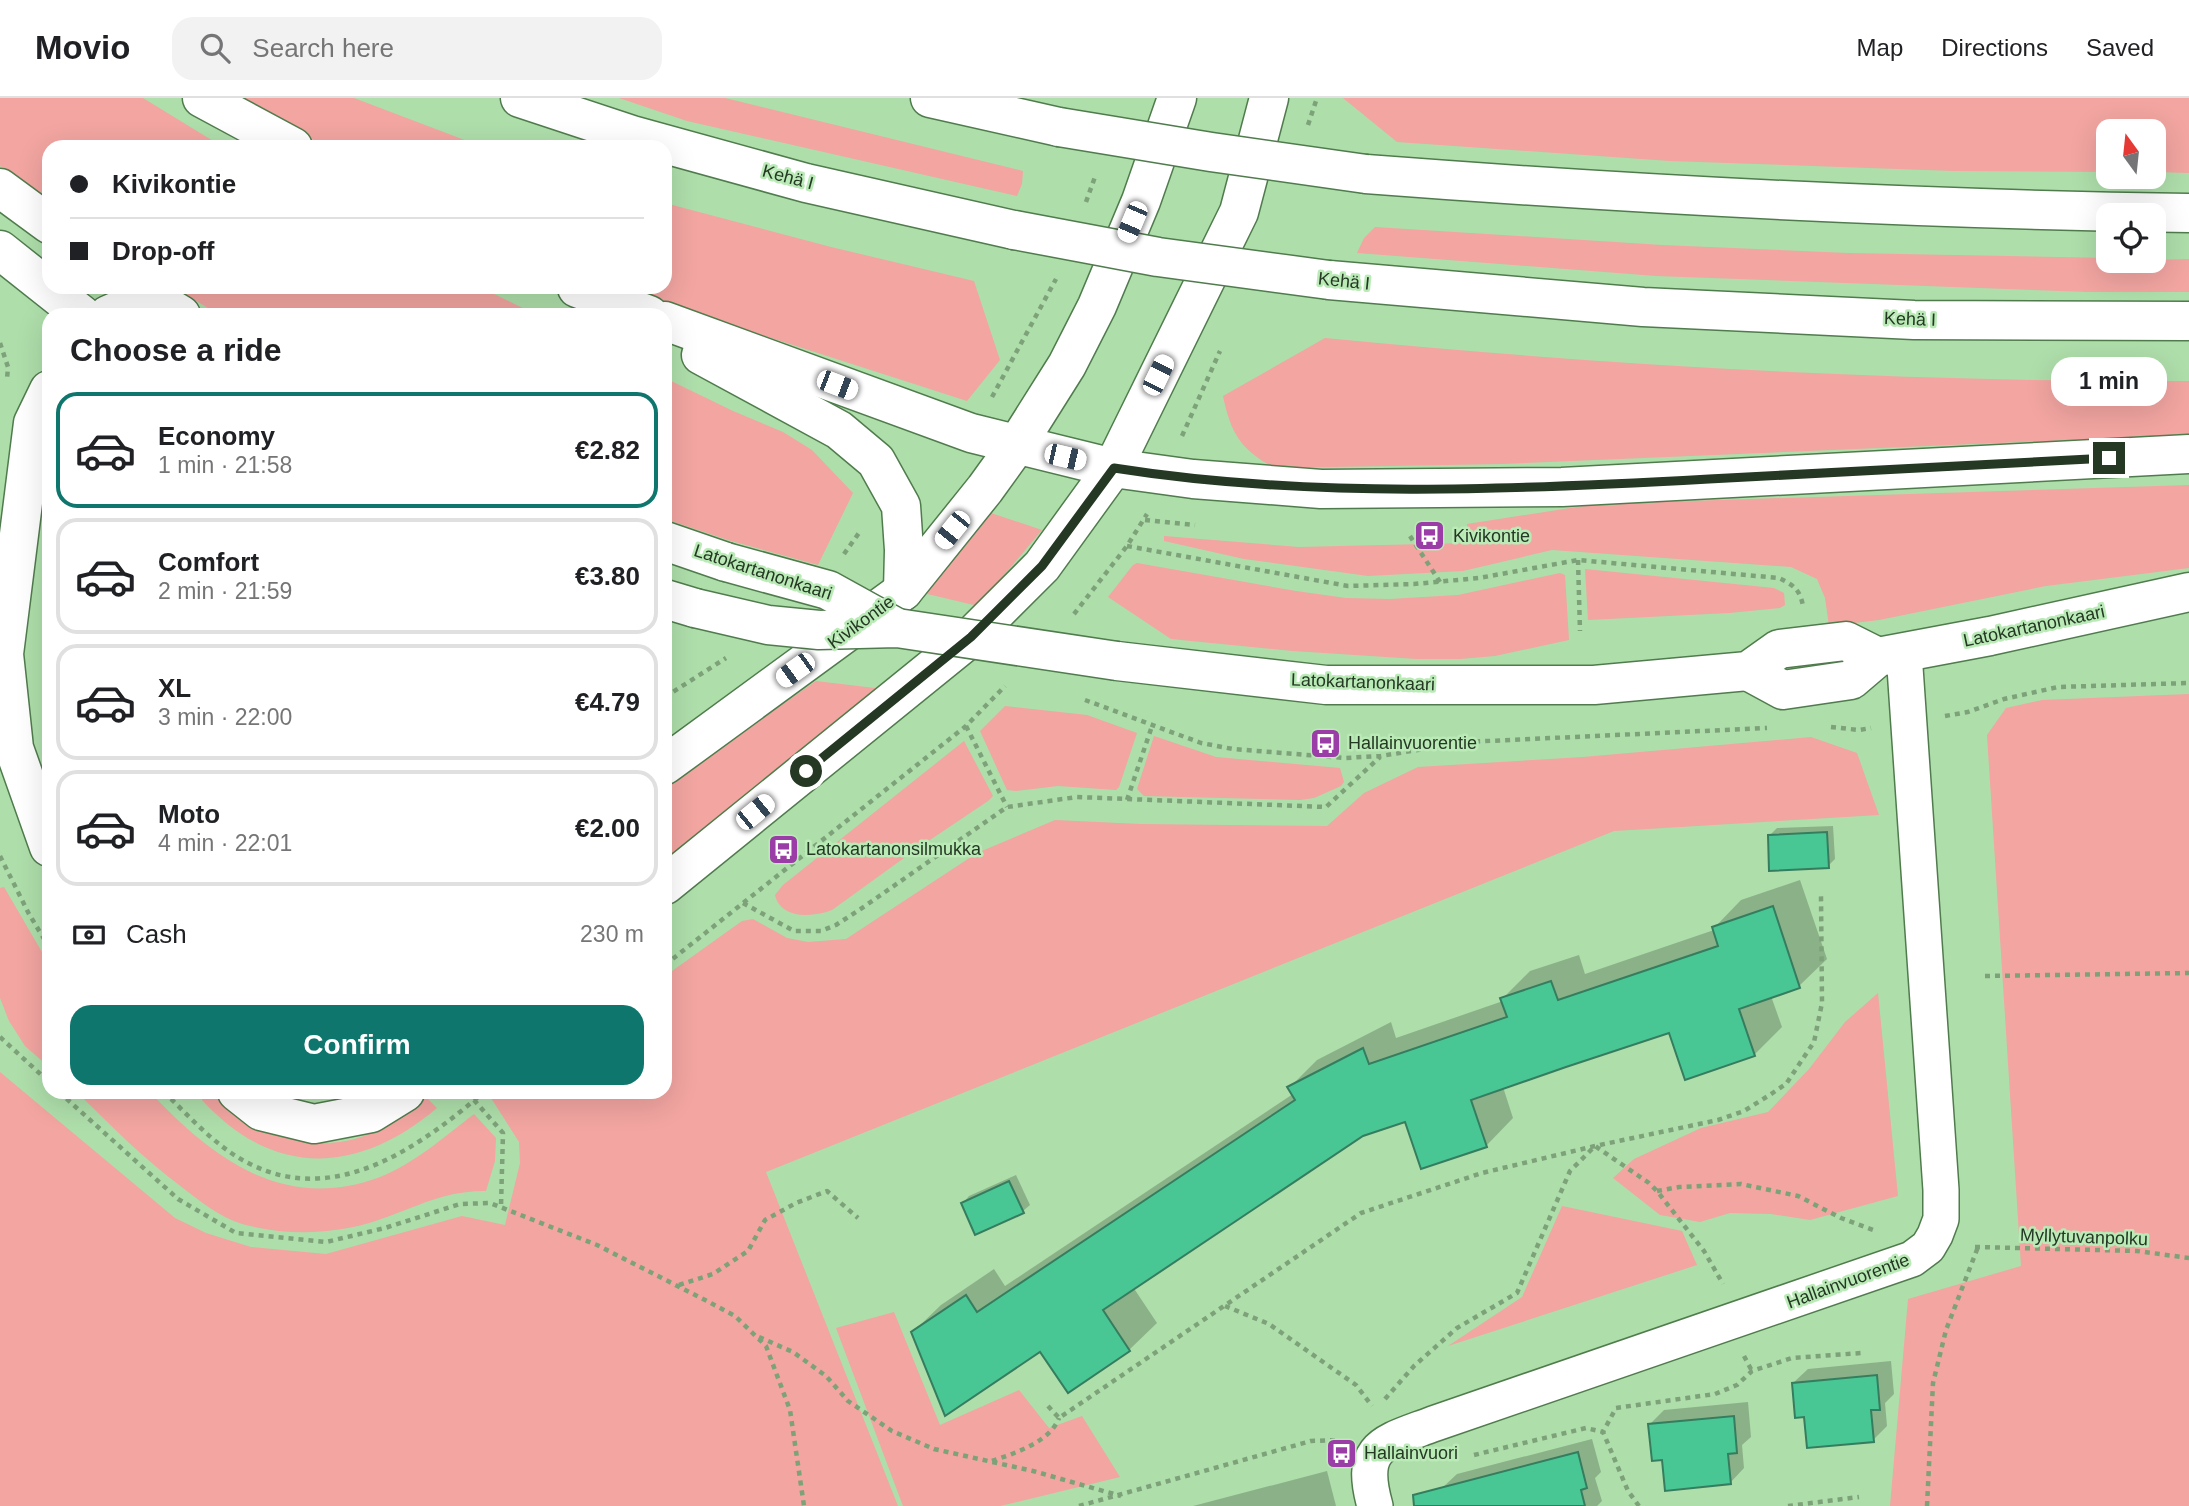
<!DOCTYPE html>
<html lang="en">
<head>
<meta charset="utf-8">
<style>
  body { margin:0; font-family:Arial,sans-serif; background:#f2f2f2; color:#202124; height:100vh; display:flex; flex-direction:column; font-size:26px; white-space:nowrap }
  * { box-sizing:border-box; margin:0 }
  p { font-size:23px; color:#757577 }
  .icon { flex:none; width:38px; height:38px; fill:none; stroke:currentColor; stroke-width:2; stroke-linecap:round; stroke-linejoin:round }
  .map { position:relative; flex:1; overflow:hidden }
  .panel { position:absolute; left:42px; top:210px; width:630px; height:791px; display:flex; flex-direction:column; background:#fff; border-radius:21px; box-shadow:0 7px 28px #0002 }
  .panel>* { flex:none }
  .banner { position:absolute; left:42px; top:42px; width:630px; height:154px; border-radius:21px; box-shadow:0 7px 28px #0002; display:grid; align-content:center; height:154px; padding:0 28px; background:#fff }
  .needle { width:46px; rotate:345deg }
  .tools { position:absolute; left:2096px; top:21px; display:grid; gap:14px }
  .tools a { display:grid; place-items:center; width:70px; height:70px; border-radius:14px; background:#fff; box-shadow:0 7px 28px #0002; font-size:35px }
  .end { position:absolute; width:32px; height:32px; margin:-16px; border:9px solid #253824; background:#fff; box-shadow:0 0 0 4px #fff }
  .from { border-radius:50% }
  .bubble { position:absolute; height:49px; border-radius:21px; background:#fff; box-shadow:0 7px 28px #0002; font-size:23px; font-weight:700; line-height:49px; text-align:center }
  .car { position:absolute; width:21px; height:42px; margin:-21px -10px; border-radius:9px; box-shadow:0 0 5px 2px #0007; background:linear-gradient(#fff 24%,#345 0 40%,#fff 0 76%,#345 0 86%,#fff 0) }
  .banner b { display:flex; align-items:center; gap:24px; height:66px; font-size:26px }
  .banner b+b { border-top:2px solid #e0e0e0 }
  .banner i { width:18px; height:18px; background:#202124 }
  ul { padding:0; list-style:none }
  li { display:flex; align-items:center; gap:21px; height:116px; margin:0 14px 10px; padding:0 14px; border:4px solid #e0e0e0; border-radius:21px }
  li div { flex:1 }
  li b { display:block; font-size:26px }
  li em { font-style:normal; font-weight:700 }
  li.selected { border-color:#0f766e }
  li>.icon { width:63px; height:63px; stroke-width:1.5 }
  h2 { padding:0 28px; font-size:32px; line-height:84px }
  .pay { display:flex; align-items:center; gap:18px; height:77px; padding:0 28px; font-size:26px }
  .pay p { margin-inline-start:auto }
  .action { display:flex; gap:14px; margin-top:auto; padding:14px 28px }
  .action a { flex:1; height:80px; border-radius:21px; background:#0f766e; color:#fff; font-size:28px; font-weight:700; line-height:80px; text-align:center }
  header { display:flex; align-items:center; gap:42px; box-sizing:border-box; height:98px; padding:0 35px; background:#fff; border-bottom:2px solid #e0e0e0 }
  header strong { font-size:33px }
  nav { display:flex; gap:38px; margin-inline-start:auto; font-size:24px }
  .search { width:490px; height:63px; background:#f2f2f2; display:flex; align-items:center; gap:18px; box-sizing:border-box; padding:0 24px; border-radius:21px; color:#757577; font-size:26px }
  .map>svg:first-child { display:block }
  .green { fill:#f2a5a1 }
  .shadow { fill:#0003 }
  .building { fill:#48c794; stroke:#367d5f; stroke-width:2 }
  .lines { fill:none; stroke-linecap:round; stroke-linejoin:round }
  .minor-casing { stroke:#507c4d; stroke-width:38 }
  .tertiary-casing { stroke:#507c4d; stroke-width:41 }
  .trunk-casing { stroke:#507c4d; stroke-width:41 }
  .path { stroke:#7da27a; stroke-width:4.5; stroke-dasharray:5 5; stroke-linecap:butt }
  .minor { stroke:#fff; stroke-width:35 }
  .tertiary { stroke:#fff; stroke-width:38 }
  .trunk { stroke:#fff; stroke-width:38 }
  .tertiary-bridge-casing { stroke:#507c4d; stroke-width:41; stroke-linecap:butt }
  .trunk-bridge-casing { stroke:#507c4d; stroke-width:41; stroke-linecap:butt }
  .tertiary-bridge { stroke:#fff; stroke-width:38 }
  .trunk-bridge { stroke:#fff; stroke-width:38 }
  .route { stroke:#253824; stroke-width:9 }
  .labels { text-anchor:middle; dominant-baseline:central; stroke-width:5; stroke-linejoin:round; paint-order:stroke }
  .street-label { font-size:18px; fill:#253824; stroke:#baebb7 }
  .poi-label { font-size:18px; fill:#253824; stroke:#baebb7; text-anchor:start }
</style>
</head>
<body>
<header>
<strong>Movio</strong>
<div class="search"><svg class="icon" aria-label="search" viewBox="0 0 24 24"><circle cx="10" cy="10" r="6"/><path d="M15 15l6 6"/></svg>Search here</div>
<nav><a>Map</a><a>Directions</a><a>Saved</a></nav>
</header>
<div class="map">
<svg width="2189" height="1408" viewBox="0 0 2189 1408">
  <rect width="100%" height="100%" fill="#aedeaa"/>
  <g class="green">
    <path d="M0 0H143L223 49H49V103L0 68Z"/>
    <path d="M235 0H354L483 49H327Z"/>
    <path d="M619 0H725L1023 73 1022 86 1017 98 687 23Z"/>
    <path d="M1343 0H2189V75L2154 74V33H2109V74L1954 73 1670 63 1397 44Z"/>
    <path d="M665 105 831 149 974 183 1000 262 967 303 653 202 623 189H665Z"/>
    <path d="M1375 129 1662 147 1848 155 2109 160V163L2189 161V194H2088L1656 178 1357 155 1364 140Z"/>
    <path d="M174 189H480L537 217H219Z"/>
    <path d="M1325 240C1612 268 1900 284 2189 283V337L1502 366 1275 370C1241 352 1231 336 1223 298Z"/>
    <path d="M665 280 733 313 783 334 812 352 853 395 818 467 731 443 665 421Z"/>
    <path d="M2189 387V470L2046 488 1879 522 1829 528 1825 500 1817 481 1791 469 1552 452 1463 473 1368 478 1244 461 1164 443V438L1299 449 1468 445 1467 426 1596 406Z"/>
    <path d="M988 414 1042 432 978 508 919 494Z"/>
    <path d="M1137 465 1296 493 1346 500 1390 501 1458 497 1560 475 1565 477 1569 542 1495 558 1460 561H1417L1293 553 1171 541 1108 499 1133 467Z"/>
    <path d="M1585 471 1774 490 1784 495 1785 507 1780 510 1729 515 1588 522Z"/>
    <path d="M816 583 883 591 665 766V688Z"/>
    <path d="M2189 596V1408H1890L1908 1201 2021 1168 1987 637 2006 610 2042 602Z"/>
    <path d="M1005 608 1087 617 1137 635 1119 689 1116 692 1058 688 1016 693 1007 692 980 633Z"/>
    <path d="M1154 638 1216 659 1340 670 1344 684 1341 688 1314 700 1300 702 1144 698 1137 691Z"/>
    <path d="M1811 639 1857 655 1879 717 1614 733 766 1074 898 1408H0V974L175 1120 206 1135 251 1149 326 1156 462 1118 505 1127 520 1065 519 1044 491 1000 500 994H665V878L742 823 753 821 787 840 808 844 846 841 977 755 1055 722 1140 726 1327 728 1364 695 1418 669 1583 659Z"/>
    <path d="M964 643 993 698 988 703 915 752 832 812C814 819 781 822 775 797L783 787Z"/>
    <path d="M4 789 49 866V969L25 948 9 923 0 900V790Z"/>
    <path d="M1878 895 1898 1098 1810 1122 1771 1116 1730 1115 1700 1124 1660 1117 1613 1080 1634 1061 1701 1030 1768 1014 1809 971 1845 924Z"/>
    <path d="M77 994H150C213 1061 284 1115 380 1079 415 1065 444 1039 474 1016L496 1040 495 1063 486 1093C442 1092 409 1113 369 1125 328 1137 283 1137 242 1126 220 1119 201 1104 183 1090 143 1060 112 1029 77 994Z"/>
    <path d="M202 994H215C264 1040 323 1063 386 1028 400 1020 412 1008 424 997L437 1010C359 1076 274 1081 202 1002Z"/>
    <path d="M1562 1108 1682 1133 1697 1167 1448 1248 1522 1199Z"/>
    <path d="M894 1214 940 1327 1019 1292 1049 1330 1082 1318 1120 1379 1000 1408H903L836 1230Z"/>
  </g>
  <g class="shadow">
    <path d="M1833 728 1835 761 1828 768 1770 737 1777 730Z"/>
    <path d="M1800 782 1827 861 1799 888 1771 898 1782 929 1754 957 1670 932 1503 989 1513 1020 1486 1048 1406 1021 1363 1036 1133 1189 1157 1225 1129 1252 913 1234 941 1207 994 1171 1005 1188 1293 996 1289 990 1317 962 1391 924 1396 940 1503 903 1502 901 1530 873 1579 857 1585 876 1714 832V830L1741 802Z"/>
    <path d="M1016 1077 1030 1107 1023 1113 963 1105 969 1098Z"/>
    <path d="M1891 1263 1894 1296 1885 1305 1887 1328 1873 1342 1806 1317 1793 1285 1808 1271Z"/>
    <path d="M1748 1304 1751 1339 1742 1347 1744 1370 1730 1385 1664 1360 1650 1326 1664 1312Z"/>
    <path d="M1592 1341 1601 1374 1595 1380 1602 1403 1597 1408H1447L1442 1390 1457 1376Z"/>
    <path d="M1327 1373 1336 1408H1193Z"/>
  </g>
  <g class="building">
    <path d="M1827 734 1829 770 1769 773 1768 737Z"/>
    <path d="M1773 808 1800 890 1739 911 1755 958 1685 982 1669 935 1566 969 1471 1002 1487 1049 1421 1071 1405 1024 1363 1038 1103 1212 1130 1253 1068 1295 1040 1254 945 1318 911 1234 966 1197 977 1214 1295 1002 1287 989 1363 950 1369 966 1507 919 1500 900 1551 883 1558 902 1718 848 1712 829Z"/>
    <path d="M1009 1083 1024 1115 975 1137 961 1105Z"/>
    <path d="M1877 1277 1880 1312H1871L1874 1344 1807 1350 1804 1319 1795 1320 1792 1285Z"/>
    <path d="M1734 1318 1737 1355 1728 1356 1731 1386 1665 1393 1662 1362 1652 1363 1648 1326Z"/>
    <path d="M1578 1354 1587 1390 1581 1392 1585 1408H1414L1413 1397Z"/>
  </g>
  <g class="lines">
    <defs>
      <path id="minor" d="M1375 1408C1358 1347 1383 1345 1433 1326L1912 1161 1928 1149 1935 1137 1941 1121V1092L1904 555"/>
      <g id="tertiary">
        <path d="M0 90 49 126"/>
        <path d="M0 152 82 217"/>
        <path d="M135 189 181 217"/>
        <path d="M108 217 149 199"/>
        <path d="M49 292 33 325 4 556 14 650 49 749"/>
        <path d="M665 443 726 464"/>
        <path d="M665 501 695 510"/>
        <path d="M1117 563 1326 587H1594L1748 573 1779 551 1846 543 1878 559"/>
        <path d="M1748 573 1783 592 1851 582 1878 559 1990 538 2189 494"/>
        <path d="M665 667 903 493 985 391 1016 348 1067 267 1097 208 1141 103 1177 0"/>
        <path d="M665 787 971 539 1042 468 1113 370 1239 114 1269 0"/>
        <path d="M237 994 261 1013 314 1026 371 1015 405 994"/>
      </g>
      <g id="trunk">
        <path d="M202 0 293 49"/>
        <path d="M520 0 632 37 806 85 1014 132"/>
        <path d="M930 0 1059 29"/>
        <path d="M1366 76C1640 97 1914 111 2189 115"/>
        <path d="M1329 182 1643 209 1914 222 2189 223"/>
        <path d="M577 190 649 217"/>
        <path d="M665 223 971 335 1113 370 1193 381 1321 391 1562 389 2189 356"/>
        <path d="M701 257 839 332 876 363 901 408 904 452 903 493"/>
      </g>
    </defs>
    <use href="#minor" class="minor-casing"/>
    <use href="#tertiary" class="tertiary-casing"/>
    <use href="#trunk" class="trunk-casing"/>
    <g class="path">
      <path d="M1308 27 1317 0"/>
      <path d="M1086 104 1096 76"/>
      <path d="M0 245 8 269 7 281"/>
      <path d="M992 299 1056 181"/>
      <path d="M1182 338 1220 253"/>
      <path d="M1145 422 1195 427"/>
      <path d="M1410 438 1440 484"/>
      <path d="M1127 448 1348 488 1414 486 1479 480 1578 462 1779 480C1794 487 1800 492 1803 508"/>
      <path d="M844 456 861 432"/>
      <path d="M1578 462 1580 533"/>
      <path d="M1074 516 1127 448 1147 416"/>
      <path d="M665 599 726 560"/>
      <path d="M1085 602 1201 645 1233 651 1345 660 1381 658 1466 644 1767 630"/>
      <path d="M1945 618 1968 614 2004 601 2058 589 2189 585"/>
      <path d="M966 628 1007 709"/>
      <path d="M1831 629 1859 632 1871 630"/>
      <path d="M1127 702 1152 628"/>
      <path d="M0 758 29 816 49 849"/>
      <path d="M743 805 794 833H821L836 827 865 808 1007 709 1077 699 1326 709 1380 659"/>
      <path d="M665 867 966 628 1005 588"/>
      <path d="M1985 878 2189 875"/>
      <path d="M0 939 49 984"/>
      <path d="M59 994 178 1101 236 1135 326 1144 385 1130 460 1106 490 1105 597 1147 707 1203 735 1218 766 1248 790 1312 804 1408"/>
      <path d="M164 994C190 1019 217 1050 250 1066 336 1109 420 1049 484 994"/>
      <path d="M474 1002 503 1035 501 1108"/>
      <path d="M1657 1093 1679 1089 1741 1086 1798 1098 1841 1120 1873 1132"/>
      <path d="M1975 1149 2137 1153 2189 1160"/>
      <path d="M679 1187 713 1176 748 1153 765 1122 796 1105 827 1093 858 1120"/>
      <path d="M1225 1208 1269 1226 1356 1287 1372 1308"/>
      <path d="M759 1239 793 1254 826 1278 848 1303 892 1333 934 1351 1033 1373 1121 1398"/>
      <path d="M1744 1258 1752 1273"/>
      <path d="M1385 1301 1414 1268 1457 1230 1517 1195 1570 1073 1595 1048 1649 1085 1657 1093 1704 1153 1723 1186"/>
      <path d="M1048 1308 1059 1320 1361 1115 1482 1075 1595 1048 1718 1022 1744 1013 1768 998 1786 986 1814 944 1822 905 1821 798"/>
      <path d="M1474 1357 1586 1330 1603 1334"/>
      <path d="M992 1363C1015 1355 1050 1344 1059 1320"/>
      <path d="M1079 1408 1311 1343 1339 1342"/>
      <path d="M1639 1408 1628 1393 1603 1334 1616 1310 1715 1296 1737 1287 1752 1273 1792 1260 1861 1255"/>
      <path d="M1788 1408 1859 1399"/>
      <path d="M1927 1408 1933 1285 1946 1232 1978 1149"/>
    </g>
    <use href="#minor" class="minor"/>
    <use href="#tertiary" class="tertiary"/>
    <use href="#trunk" class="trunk"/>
    <defs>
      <g id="tertiary-bridge">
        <path d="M726 464 828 492 895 529"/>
        <path d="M695 510 768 527 819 532 897 530 1117 563"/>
      </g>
      <g id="trunk-bridge">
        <path d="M1059 29 1211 54 1366 76"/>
        <path d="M1014 132 1158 159 1329 182"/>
      </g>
    </defs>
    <use href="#tertiary-bridge" class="tertiary-bridge-casing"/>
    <use href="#trunk-bridge" class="trunk-bridge-casing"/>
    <use href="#tertiary-bridge" class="tertiary-bridge"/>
    <use href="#trunk-bridge" class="trunk-bridge"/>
  </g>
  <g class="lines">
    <path class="route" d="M806 673 971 539 1042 468 1114 370C1310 401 1511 392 1709 381 1842 374 1976 367 2109 360"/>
  </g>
  <defs>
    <symbol id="bus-square" viewBox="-11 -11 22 22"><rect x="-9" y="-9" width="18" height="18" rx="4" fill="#9b3da7" stroke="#baebb7"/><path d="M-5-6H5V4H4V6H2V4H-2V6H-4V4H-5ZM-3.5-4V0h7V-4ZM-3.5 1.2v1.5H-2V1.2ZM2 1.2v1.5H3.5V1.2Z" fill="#fff"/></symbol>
  </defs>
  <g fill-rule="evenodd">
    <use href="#bus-square" x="1412" y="420" width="35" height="35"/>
    <use href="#bus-square" x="1308" y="628" width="35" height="35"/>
    <use href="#bus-square" x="766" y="734" width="35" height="35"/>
    <use href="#bus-square" x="1324" y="1338" width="35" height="35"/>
  </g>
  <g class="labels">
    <g class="street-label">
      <text transform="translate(788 79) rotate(15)">Kehä I</text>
      <text transform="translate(1344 183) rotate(6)">Kehä I</text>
      <text transform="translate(1910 221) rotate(2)">Kehä I</text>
      <text transform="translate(763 474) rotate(18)">Latokartanonkaari</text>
      <text transform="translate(861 524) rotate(-36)">Kivikontie</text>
      <text transform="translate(2034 528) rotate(-12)">Latokartanonkaari</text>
      <text transform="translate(1363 584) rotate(2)">Latokartanonkaari</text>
      <text transform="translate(2084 1139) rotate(2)">Myllytuvanpolku</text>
      <text transform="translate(1848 1183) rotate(-20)">Hallainvuorentie</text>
    </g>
    <g class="poi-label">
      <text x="1453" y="438">Kivikontie</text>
      <text x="1348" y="645">Hallainvuorentie</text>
      <text x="806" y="751">Latokartanonsilmukka</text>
      <text x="1364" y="1355">Hallainvuori</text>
    </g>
  </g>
</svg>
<div class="tools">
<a><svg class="needle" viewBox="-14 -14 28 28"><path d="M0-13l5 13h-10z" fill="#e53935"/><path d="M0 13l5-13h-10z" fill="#757577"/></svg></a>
<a><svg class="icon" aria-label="locate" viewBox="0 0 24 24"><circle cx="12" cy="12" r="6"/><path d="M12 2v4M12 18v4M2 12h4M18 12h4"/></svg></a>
</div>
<i class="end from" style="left:806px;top:673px"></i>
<i class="end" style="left:2109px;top:360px"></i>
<div class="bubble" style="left:2051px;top:259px;width:116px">1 min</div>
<i class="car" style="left:1132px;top:124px;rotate:203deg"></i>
<i class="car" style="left:1158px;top:277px;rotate:26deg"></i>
<i class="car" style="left:837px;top:287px;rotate:111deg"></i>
<i class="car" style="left:1065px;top:359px;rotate:103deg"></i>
<i class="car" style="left:952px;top:432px;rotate:219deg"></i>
<i class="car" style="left:795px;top:572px;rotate:234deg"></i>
<i class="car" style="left:755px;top:714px;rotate:51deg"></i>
<div class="banner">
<b><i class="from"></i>Kivikontie</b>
<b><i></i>Drop-off</b>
</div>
<section class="panel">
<h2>Choose a ride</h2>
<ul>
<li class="selected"><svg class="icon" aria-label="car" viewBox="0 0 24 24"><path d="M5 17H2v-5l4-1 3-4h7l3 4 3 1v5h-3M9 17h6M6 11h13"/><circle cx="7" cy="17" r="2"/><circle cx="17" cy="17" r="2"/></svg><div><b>Economy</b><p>1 min · 21:58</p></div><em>€2.82</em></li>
<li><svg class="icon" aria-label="car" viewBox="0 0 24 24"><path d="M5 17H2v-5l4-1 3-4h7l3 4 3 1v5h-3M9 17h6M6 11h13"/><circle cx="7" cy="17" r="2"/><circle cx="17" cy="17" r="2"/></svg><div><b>Comfort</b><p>2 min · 21:59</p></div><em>€3.80</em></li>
<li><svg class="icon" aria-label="car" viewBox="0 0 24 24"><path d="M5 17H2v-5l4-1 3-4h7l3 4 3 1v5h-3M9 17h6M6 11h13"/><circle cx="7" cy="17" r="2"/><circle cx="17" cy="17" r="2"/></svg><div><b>XL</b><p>3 min · 22:00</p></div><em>€4.79</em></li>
<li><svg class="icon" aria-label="car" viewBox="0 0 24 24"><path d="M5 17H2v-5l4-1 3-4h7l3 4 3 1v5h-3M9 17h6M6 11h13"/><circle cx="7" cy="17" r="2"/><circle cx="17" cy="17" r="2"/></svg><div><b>Moto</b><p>4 min · 22:01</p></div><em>€2.00</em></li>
</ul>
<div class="pay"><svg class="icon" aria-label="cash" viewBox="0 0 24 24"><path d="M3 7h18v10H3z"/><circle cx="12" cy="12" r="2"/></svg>Cash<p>230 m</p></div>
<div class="action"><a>Confirm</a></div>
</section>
</div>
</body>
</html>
